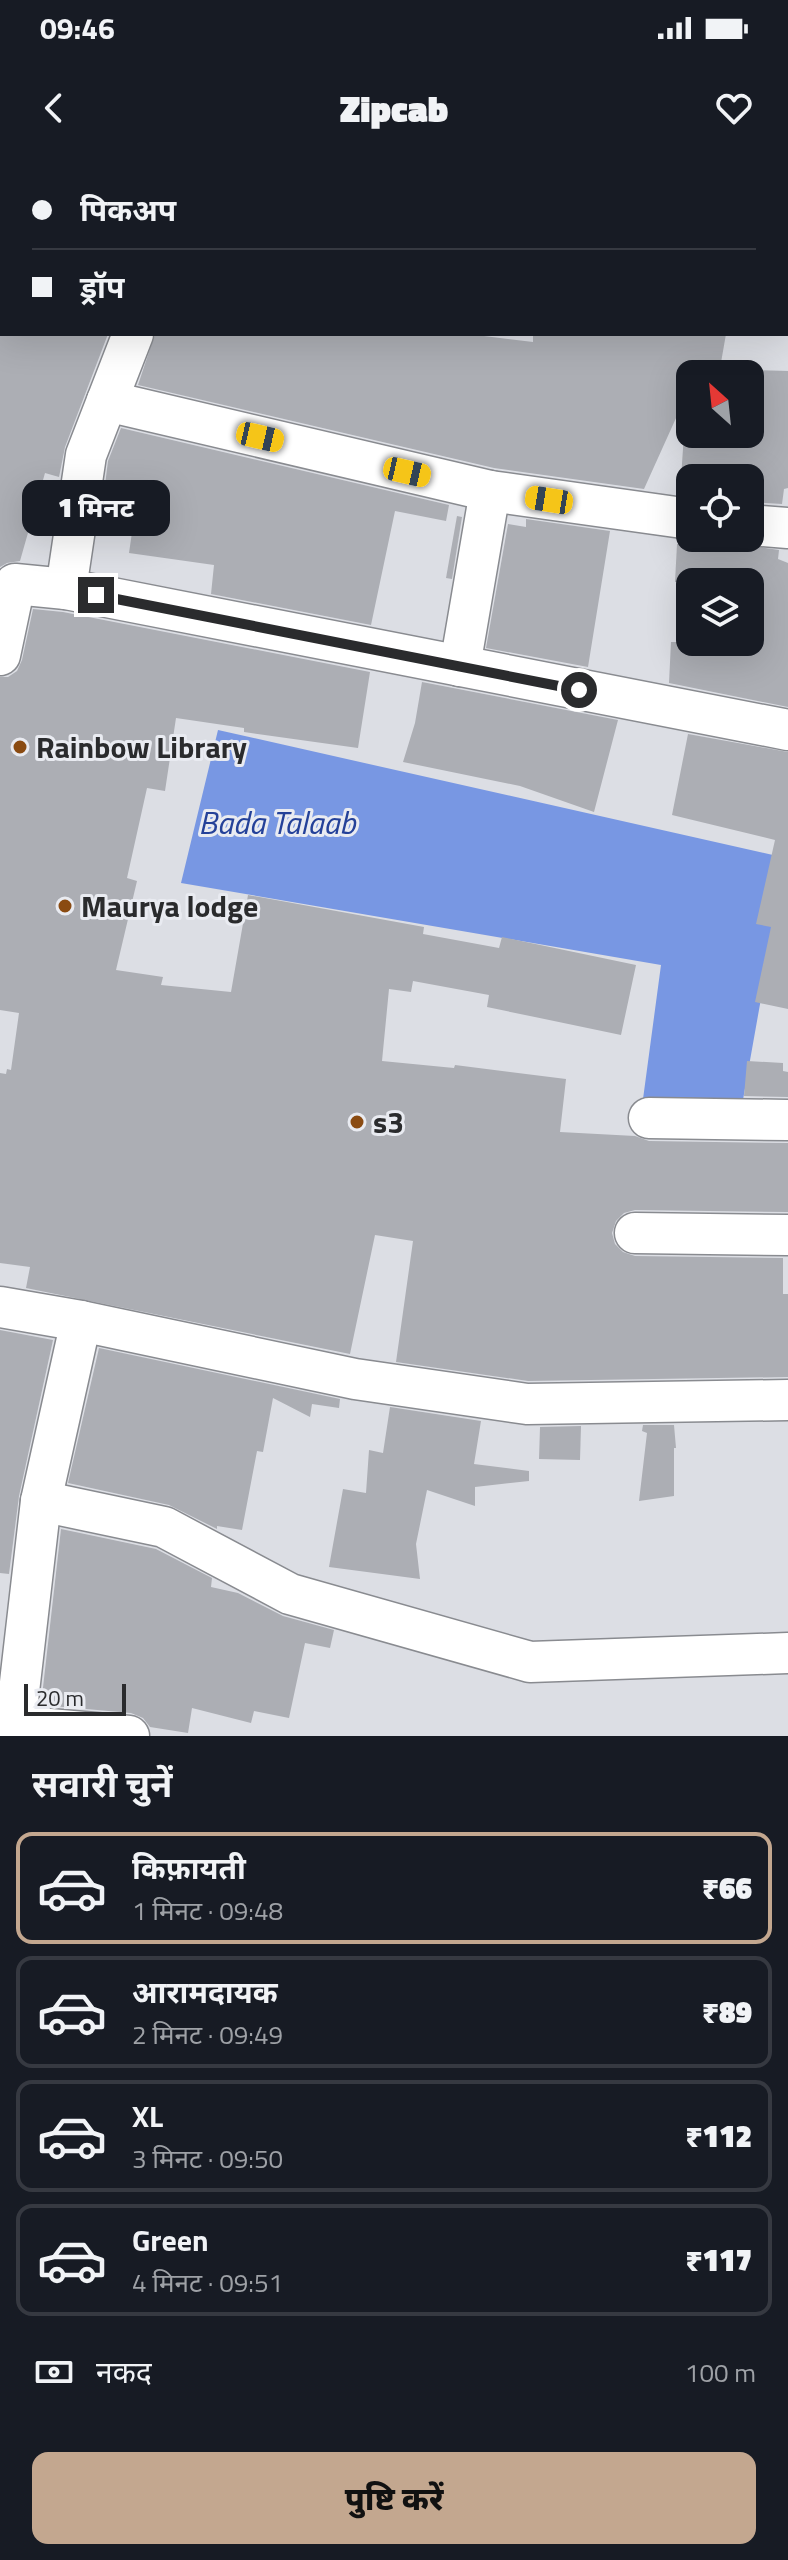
<!DOCTYPE html>
<html lang="hi">
<head>
<meta charset="utf-8">
<style>
  body { margin:0; font-family:"Titillium Web","Noto Sans Devanagari",sans-serif; background:#20242c; color:#f1f3f6; height:100vh; display:flex; flex-direction:column; font-size:30px; white-space:nowrap }
  * { box-sizing:border-box; margin:0 }
  p { font-size:26px; color:#9ea1a6 }
  .icon { flex:none; width:44px; height:44px; fill:none; stroke:currentColor; stroke-width:2; stroke-linecap:round; stroke-linejoin:round }
  .map { position:relative; height:1576px; overflow:hidden }
  .sheet { display:flex; flex-direction:column; background:#171b24; flex:1 }
  .sheet>* { flex:none }
  .top-card { position:absolute; left:0px; top:0px; width:788px; height:176px; box-shadow:0 8px 32px #0002; display:grid; align-content:center; height:176px; padding:0 32px; background:#171b24 }
  .needle { width:52px; rotate:333deg }
  .fabs { position:absolute; left:676px; top:200px; display:grid; gap:16px }
  .fabs a { display:grid; place-items:center; width:88px; height:88px; border-radius:16px; background:#171b24; box-shadow:0 8px 32px #0002; font-size:40px }
  .scale { position:absolute; left:24px; bottom:20px; width:102px; box-sizing:border-box; padding-left:8px; border:4px solid #2a2b2d; border-top:0; font-size:22px; line-height:28px; white-space:nowrap; color:#2a2b2d; -webkit-text-stroke:6px #e9ebf1; paint-order:stroke }
  .end { position:absolute; width:36px; height:36px; margin:-18px; border:10px solid #2a2b2d; background:#fff; box-shadow:0 0 0 4px #fff }
  .from { border-radius:50% }
  .bubble { position:absolute; height:56px; border-radius:16px; background:#171b24; box-shadow:0 8px 32px #0002; font-size:26px; font-weight:800; line-height:56px; text-align:center }
  .car { position:absolute; width:24px; height:48px; margin:-24px -12px; border-radius:10px; box-shadow:0 0 6px 2px #0007; background:linear-gradient(#f5c518 24%,#345 0 40%,#f5c518 0 76%,#345 0 86%,#f5c518 0) }
  .top-card b { display:flex; align-items:center; gap:28px; height:76px; font-size:30px }
  .top-card b+b { border-top:2px solid #363941 }
  .top-card i { width:20px; height:20px; background:#f1f3f6 }
  ul { padding:0; list-style:none }
  li { display:flex; align-items:center; gap:24px; height:112px; margin:0 16px 12px; padding:0 16px; border:4px solid #363941; border-radius:16px }
  li div { flex:1 }
  li b { display:block; font-size:30px }
  li em { font-style:normal; font-weight:800 }
  li.current { border-color:#c3a78f }
  li>.icon { width:72px; height:72px; stroke-width:1.5 }
  h2 { padding:0 32px; font-size:36px; line-height:96px }
  .pay { display:flex; align-items:center; gap:20px; height:88px; padding:0 32px; font-size:30px }
  .pay p { margin-inline-start:auto }
  .primary-button { display:flex; gap:16px; margin-top:auto; padding:16px 32px }
  .primary-button a { flex:1; height:92px; border-radius:16px; background:#c3a78f; color:#111; font-size:32px; font-weight:800; line-height:92px; text-align:center }
  .status { display:flex; justify-content:space-between; align-items:center; height:56px; padding:0 40px; background:#171b24; direction:ltr }
  .status svg { height:22px; fill:currentColor }
  header { display:flex; justify-content:space-between; align-items:center; height:104px; padding:0 32px; background:#171b24; font-size:36px; font-weight:800 }
  .map>svg:first-child { display:block }
  .water { fill:#7897e3 }
  .building { fill:#acaeb4 }
  .lines { fill:none; stroke-linecap:round; stroke-linejoin:round }
  .minor-casing { stroke:#898b90; stroke-width:43 }
  .minor { stroke:#fff; stroke-width:40 }
  .route { stroke:#2a2b2d; stroke-width:10 }
  .poi-dot { fill:#8a4b12; stroke:#e9ebf1; stroke-width:3 }
  .labels { text-anchor:middle; dominant-baseline:central; stroke-width:6; stroke-linejoin:round; paint-order:stroke }
  .poi-label { font-size:30px; font-weight:bold; fill:#2a2b2d; stroke:#e9ebf1; text-anchor:start }
  .water-label { font-size:32px; font-style:italic; fill:#244199; stroke:#e9ebf1 }
</style>
</head>
<body>
<div class="status"><b>09:46</b><svg viewBox="0 0 49 12"><path d="M0 12V9h3v3zM5 12V6h3v6zM10 12V3h3v9zM15 12V0h3v12zM26 1h20v11H26zM47 4h2v5h-2z"/></svg></div>
<header><svg class="icon" aria-label="back" viewBox="0 0 24 24"><path d="M15 5l-7 7 7 7"/></svg>Zipcab<svg class="icon" aria-label="heart" viewBox="0 0 24 24"><path d="M12 20l-8-8c-3-5 5-10 8-4 3-6 11-1 8 4z"/></svg></header>
<div class="map">
<svg width="788" height="1576" viewBox="0 0 788 1576">
  <rect width="100%" height="100%" fill="#dcdee4"/>
  <path class="water" d="M218 570 786 698 741 951 641 954 661 805 181 723Z"/>
  <g class="building">
    <path d="M0 174H108L65 287 59 317 45 313 20 401 7 403 0 407Z"/>
    <path d="M155 174H468L533 182V174H726L719 214H690V227L644 329 494 308 138 225Z"/>
    <path d="M750 210 788 211V328L784 329 782 344 750 342V318H681L684 274H750Z"/>
    <path d="M121 268 449 345 446 361 395 351 371 465 211 434 214 405 129 393 137 338 104 333 108 301Z"/>
    <path d="M457 356 462 357 452 419 446 418Z"/>
    <path d="M526 359 610 371 588 507 486 488 508 364 526 367Z"/>
    <path d="M677 384 738 387V384L779 390 778 399 788 403V547L669 523 671 482H750V422H675Z"/>
    <path d="M33 449 63 452 370 512 358 588 244 572V568L176 558 165 631 147 628 127 718 137 721 116 810 163 817 161 825 231 832 248 735 424 767 423 774 499 788 502 777 636 805 621 875 487 847 489 835 413 821 411 832 389 829 382 901 454 908 455 905 566 919 560 972 635 976 649 981 788 983V1052L635 1050 624 1053 616 1061 612 1073 615 1084 623 1092 635 1096 783 1098V1134H788V1217L528 1221 396 1202 413 1081 375 1075 350 1194 26 1128 30 1107 0 1103V913L6 914 7 909 11 910 19 853 0 850V517H8L17 511 22 500Z"/>
    <path d="M422 522 618 560 594 652 520 626 403 602 415 563Z"/>
    <path d="M688 574 788 592V849L755 842 771 767 756 764 775 680 672 655Z"/>
    <path d="M747 901 783 903V911L788 912V937L744 936Z"/>
    <path d="M0 1170 53 1180 19 1336 9 1414 0 1413Z"/>
    <path d="M99 1188 340 1239 339 1248 312 1244 310 1257 273 1238 263 1292 257 1291 242 1370 217 1366V1369L169 1345 68 1323Z"/>
    <path d="M390 1247 481 1261 474 1304 529 1311V1321L475 1327V1346L427 1330 416 1384 420 1419 329 1407 343 1329 366 1333 369 1290 383 1293Z"/>
    <path d="M643 1265H674L676 1288H674V1336L639 1341 647 1273 642 1271Z"/>
    <path d="M581 1266 580 1300 539 1299 540 1267Z"/>
    <path d="M61 1369 156 1389 212 1418 211 1427 238 1433 283 1456 334 1470 330 1488 305 1483 289 1558 254 1551 251 1563 192 1548 188 1573 150 1567 143 1558 131 1553 41 1545Z"/>
  </g>
  <g class="lines">
    <defs>
      <g id="minor">
        <path d="M641 0 647 2"/>
        <path d="M218 2 219 0"/>
        <path d="M724 2V0"/>
        <path d="M786 48H788"/>
        <path d="M107 241 490 331 690 359"/>
        <path d="M750 365 788 368"/>
        <path d="M66 429 788 570"/>
        <path d="M0 495 15 424 66 429 86 295 133 174"/>
        <path d="M460 506 490 331"/>
        <path d="M649 958 788 960"/>
        <path d="M635 1073 788 1075"/>
        <path d="M0 1147 81 1161 355 1219 527 1244 788 1240"/>
        <path d="M81 1161 41 1341 164 1367 290 1434 530 1502 788 1493"/>
        <path d="M41 1341 15 1566 129 1576"/>
      </g>
    </defs>
    <use href="#minor" class="minor-casing"/>
    <use href="#minor" class="minor"/>
  </g>
  <g class="lines">
    <path class="route" d="M96 435 579 530"/>
  </g>
  <g class="poi-dot">
    <circle cx="20" cy="587" r="8"/>
    <circle cx="65" cy="746" r="8"/>
    <circle cx="357" cy="962" r="8"/>
  </g>
  <g class="labels">
    <g class="poi-label">
      <text x="36" y="587">Rainbow Library</text>
      <text x="81" y="746">Maurya lodge</text>
      <text x="373" y="962">s3</text>
    </g>
    <g class="water-label">
      <text x="277" y="662">Bada Talaab</text>
    </g>
  </g>
</svg>
<div class="fabs">
<a><svg class="needle" viewBox="-14 -14 28 28"><path d="M0-13l5 13h-10z" fill="#e53935"/><path d="M0 13l5-13h-10z" fill="#9ea1a6"/></svg></a>
<a><svg class="icon" aria-label="locate" viewBox="0 0 24 24"><circle cx="12" cy="12" r="6"/><path d="M12 2v4M12 18v4M2 12h4M18 12h4"/></svg></a>
<a><svg class="icon" aria-label="layers" viewBox="0 0 24 24"><path d="M12 4l9 5-9 5-9-5zM3 14l9 5 9-5"/></svg></a>
</div>
<div class="scale">20 m</div>
<i class="end from" style="left:579px;top:530px"></i>
<i class="end" style="left:96px;top:435px"></i>
<div class="bubble" style="left:22px;top:320px;width:148px">1 मिनट</div>
<i class="car" style="left:260px;top:277px;rotate:103deg"></i>
<i class="car" style="left:407px;top:312px;rotate:103deg"></i>
<i class="car" style="left:549px;top:340px;rotate:279deg"></i>
<div class="top-card">
<b><i class="from"></i>पिकअप</b>
<b><i></i>ड्रॉप</b>
</div>
</div>
<section class="sheet">
<h2>सवारी चुनें</h2>
<ul>
<li class="current"><svg class="icon" aria-label="car" viewBox="0 0 24 24"><path d="M5 17H2v-5l4-1 3-4h7l3 4 3 1v5h-3M9 17h6M6 11h13"/><circle cx="7" cy="17" r="2"/><circle cx="17" cy="17" r="2"/></svg><div><b>किफ़ायती</b><p>1 मिनट · 09:48</p></div><em>₹66</em></li>
<li><svg class="icon" aria-label="car" viewBox="0 0 24 24"><path d="M5 17H2v-5l4-1 3-4h7l3 4 3 1v5h-3M9 17h6M6 11h13"/><circle cx="7" cy="17" r="2"/><circle cx="17" cy="17" r="2"/></svg><div><b>आरामदायक</b><p>2 मिनट · 09:49</p></div><em>₹89</em></li>
<li><svg class="icon" aria-label="car" viewBox="0 0 24 24"><path d="M5 17H2v-5l4-1 3-4h7l3 4 3 1v5h-3M9 17h6M6 11h13"/><circle cx="7" cy="17" r="2"/><circle cx="17" cy="17" r="2"/></svg><div><b>XL</b><p>3 मिनट · 09:50</p></div><em>₹112</em></li>
<li><svg class="icon" aria-label="car" viewBox="0 0 24 24"><path d="M5 17H2v-5l4-1 3-4h7l3 4 3 1v5h-3M9 17h6M6 11h13"/><circle cx="7" cy="17" r="2"/><circle cx="17" cy="17" r="2"/></svg><div><b>Green</b><p>4 मिनट · 09:51</p></div><em>₹117</em></li>
</ul>
<div class="pay"><svg class="icon" aria-label="cash" viewBox="0 0 24 24"><path d="M3 7h18v10H3z"/><circle cx="12" cy="12" r="2"/></svg>नकद<p>100 m</p></div>
<div class="primary-button"><a>पुष्टि करें</a></div>
</section>
</body>
</html>
